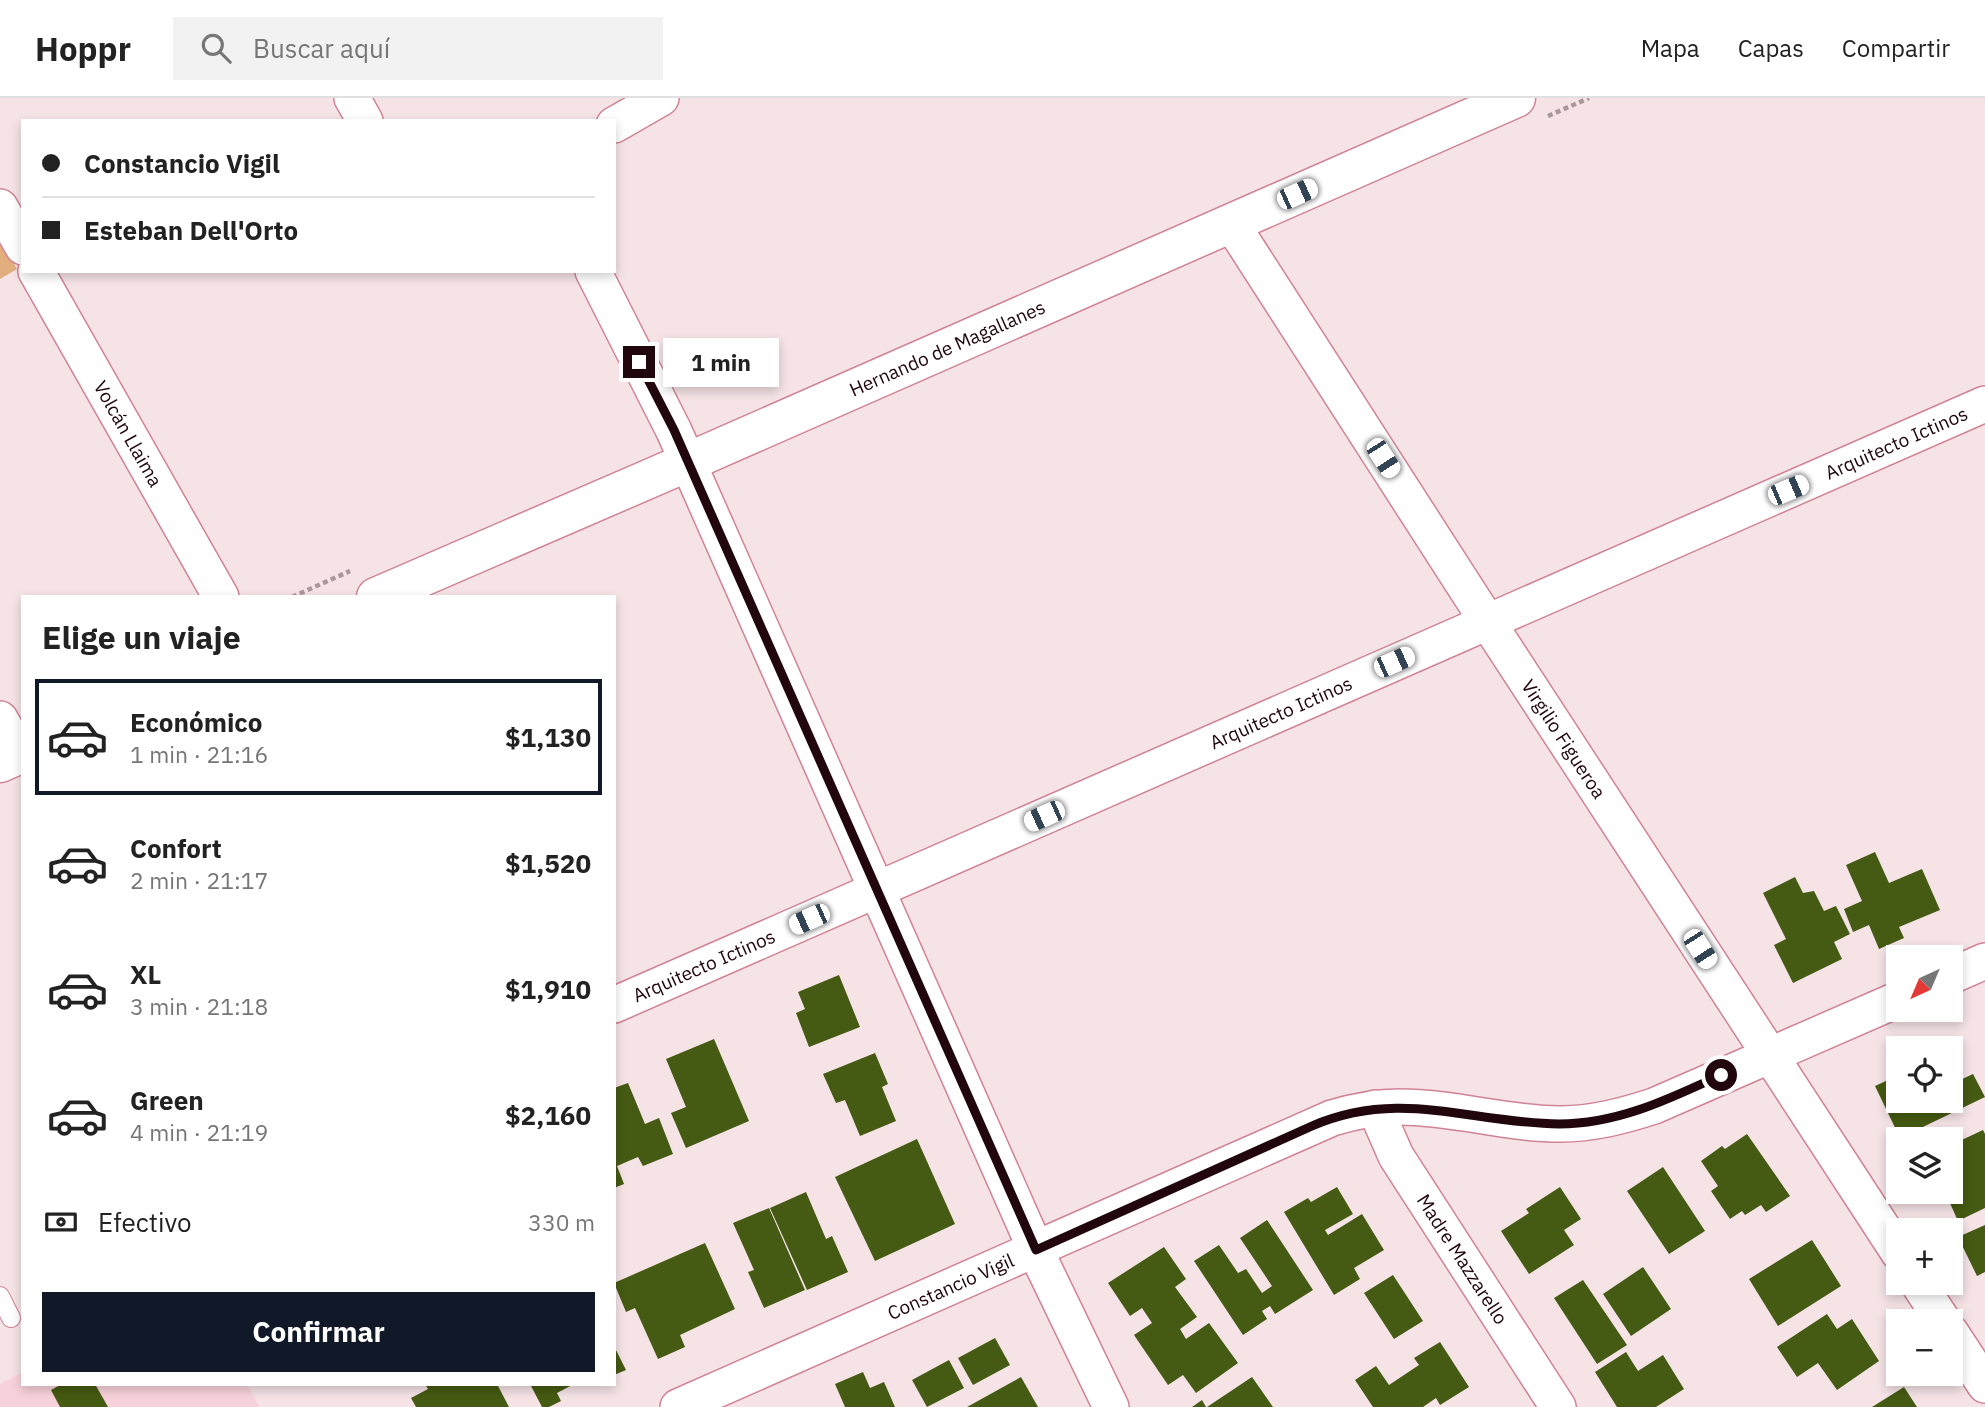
<!DOCTYPE html>
<html lang="es">
<head>
<meta charset="utf-8">
<style>
  body { margin:0; font-family:"IBM Plex Sans",sans-serif; background:#f2f2f2; color:#222; height:100vh; display:flex; flex-direction:column; font-size:26px; white-space:nowrap }
  * { box-sizing:border-box; margin:0 }
  p { font-size:23px; color:#767676 }
  .icon { flex:none; width:38px; height:38px; fill:none; stroke:currentColor; stroke-width:2; stroke-linecap:round; stroke-linejoin:round }
  .map { position:relative; flex:1; overflow:hidden }
  .drawer { position:absolute; left:21px; top:497px; width:595px; height:791px; display:flex; flex-direction:column; background:#fff; border-radius:0px; box-shadow:0 4px 10px #0003 }
  .drawer>* { flex:none }
  .top-card { position:absolute; left:21px; top:21px; width:595px; height:154px; border-radius:0px; box-shadow:0 4px 10px #0003; display:grid; align-content:center; height:154px; padding:0 21px; background:#fff }
  .needle { width:46px; rotate:224deg }
  .buttons { position:absolute; left:1886px; top:847px; display:grid; gap:14px }
  .buttons a { display:grid; place-items:center; width:77px; height:77px; border-radius:0px; background:#fff; box-shadow:0 4px 10px #0003; font-size:35px }
  .end { position:absolute; width:32px; height:32px; margin:-16px; border:9px solid #21060e; background:#fff; box-shadow:0 0 0 4px #fff }
  .from { border-radius:50% }
  .bubble { position:absolute; height:49px; border-radius:0px; background:#fff; box-shadow:0 4px 10px #0003; font-size:23px; font-weight:700; line-height:49px; text-align:center }
  .car { position:absolute; width:21px; height:42px; margin:-21px -10px; border-radius:9px; box-shadow:0 0 5px 2px #0007; background:linear-gradient(#fff 24%,#345 0 40%,#fff 0 76%,#345 0 86%,#fff 0) }
  .top-card b { display:flex; align-items:center; gap:24px; height:66px; font-size:26px }
  .top-card b+b { border-top:2px solid #e0e0e0 }
  .top-card i { width:18px; height:18px; background:#222 }
  ul { padding:0; list-style:none }
  li { display:flex; align-items:center; gap:21px; height:116px; margin:0 14px 10px; padding:0 7px; border:4px solid transparent; border-radius:0px }
  li div { flex:1 }
  li b { display:block; font-size:26px }
  li em { font-style:normal; font-weight:700 }
  li.current { border-color:#111827 }
  li>.icon { width:63px; height:63px; stroke-width:1.5 }
  h2 { padding:0 21px; font-size:32px; line-height:84px }
  .pay { display:flex; align-items:center; gap:18px; height:77px; padding:0 21px; font-size:26px }
  .pay p { margin-inline-start:auto }
  .action { display:flex; gap:14px; margin-top:auto; padding:14px 21px }
  .action a { flex:1; height:80px; border-radius:0px; background:#111827; color:#fff; font-size:28px; font-weight:700; line-height:80px; text-align:center }
  header { display:flex; align-items:center; gap:42px; box-sizing:border-box; height:98px; padding:0 35px; background:#fff; border-bottom:2px solid #e0e0e0 }
  header strong { font-size:33px }
  nav { display:flex; gap:38px; margin-inline-start:auto; font-size:24px }
  .search { width:490px; height:63px; background:#f2f2f2; display:flex; align-items:center; gap:18px; box-sizing:border-box; padding:0 24px; border-radius:0px; color:#767676; font-size:26px }
  .map>svg:first-child { display:block }
  .built { fill:#f8d2da }
  .green { fill:#e2ae7d }
  .building { fill:#455a12 }
  .lines { fill:none; stroke-linecap:round; stroke-linejoin:round }
  .lane-casing { stroke:#d18395; stroke-width:20 }
  .street-casing { stroke:#d18395; stroke-width:38 }
  .secondary-casing { stroke:#d18395; stroke-width:41 }
  .path { stroke:#ab969b; stroke-width:4.5; stroke-dasharray:5 3.5; stroke-linecap:butt }
  .lane { stroke:#fff; stroke-width:18 }
  .street { stroke:#fff; stroke-width:35 }
  .secondary { stroke:#fff; stroke-width:38 }
  .route { stroke:#21060e; stroke-width:9 }
  .labels { text-anchor:middle; dominant-baseline:central; stroke-width:7; stroke-linejoin:round; paint-order:stroke }
  .street-label { font-size:19px; fill:#21060e; stroke:#fff }
</style>
</head>
<body>
<header>
<strong>Hoppr</strong>
<div class="search"><svg class="icon" aria-label="search" viewBox="0 0 24 24"><circle cx="10" cy="10" r="6"/><path d="M15 15l6 6"/></svg>Buscar aquí</div>
<nav><a>Mapa</a><a>Capas</a><a>Compartir</a></nav>
</header>
<div class="map">
<svg width="1985" height="1309" viewBox="0 0 1985 1309">
  <rect width="100%" height="100%" fill="#f5e3e6"/>
  <path class="built" d="M23 1274V1286H247L260 1309H0V1286Z"/>
  <path class="green" d="M0 142 17 171 0 181Z"/>
  <g class="building">
    <path d="M1875 754 1889 785 1922 771 1940 812 1899 829 1904 840 1879 851 1869 827 1853 834 1844 811 1862 803 1846 767Z"/>
    <path d="M1795 779 1803 795 1814 793 1824 813 1836 808 1850 836 1834 844 1842 861 1793 885 1774 847 1786 841 1763 795Z"/>
    <path d="M839 877 860 929 809 949 796 915 805 911 798 894Z"/>
    <path d="M714 941 749 1023 686 1050 671 1015 686 1009 666 961Z"/>
    <path d="M875 955 888 986 882 989 896 1023 860 1038 845 1002 836 1005 823 976Z"/>
    <path d="M1951 963 1960 982 1973 976 1985 999 1900 1040 1875 988 1899 977V1003H1951Z"/>
    <path d="M628 985 645 1026 659 1020 673 1056 643 1068 638 1059 617 1068 624 1086 614 1090V990Z"/>
    <path d="M1983 1032 1985 1036V1110L1958 1123 1945 1094H1951V1047Z"/>
    <path d="M1747 1036 1790 1098 1766 1114 1761 1107 1745 1117 1742 1113 1730 1121 1711 1093 1718 1088 1701 1063 1722 1048 1725 1051Z"/>
    <path d="M917 1041 955 1126 875 1163 835 1079Z"/>
    <path d="M1663 1069 1705 1133 1669 1156 1627 1093Z"/>
    <path d="M1337 1089 1353 1116 1325 1132 1328 1137 1362 1116 1384 1152 1354 1170 1360 1181 1334 1197 1284 1114 1308 1100 1311 1104Z"/>
    <path d="M1560 1089 1581 1121 1564 1132 1574 1147 1529 1176 1501 1133 1529 1115 1526 1111Z"/>
    <path d="M806 1094 826 1141 832 1138 848 1174 807 1192 770 1110Z"/>
    <path d="M769 1110 805 1192 764 1210 748 1174 754 1172 733 1125Z"/>
    <path d="M1267 1122 1313 1192 1275 1216 1270 1208 1262 1213 1267 1221 1243 1237 1194 1163 1219 1147 1238 1175 1246 1171 1262 1195 1272 1188 1240 1140Z"/>
    <path d="M1985 1127V1174L1977 1178 1958 1139Z"/>
    <path d="M1812 1142 1841 1188 1778 1228 1749 1181Z"/>
    <path d="M705 1145 735 1211 680 1237 685 1249 658 1261 635 1210 626 1214 614 1185Z"/>
    <path d="M1164 1149 1186 1181 1175 1189 1197 1219 1180 1231 1186 1241 1209 1225 1238 1265 1196 1295 1183 1277 1168 1287 1134 1237 1152 1225 1142 1210 1130 1218 1108 1185Z"/>
    <path d="M1643 1169 1671 1211 1631 1238 1603 1196Z"/>
    <path d="M1393 1177 1423 1223 1394 1241 1364 1195Z"/>
    <path d="M1583 1182 1627 1247 1597 1266 1554 1200Z"/>
    <path d="M1827 1216 1837 1231 1852 1221 1879 1263 1837 1292 1818 1265 1797 1279 1777 1249Z"/>
    <path d="M995 1240 1010 1267 973 1287 958 1260Z"/>
    <path d="M1440 1244 1469 1289 1440 1307 1436 1300 1423 1309H1373L1355 1282 1376 1268 1389 1287 1419 1267 1414 1260Z"/>
    <path d="M614 1248 626 1272 614 1277Z"/>
    <path d="M1626 1254 1638 1273 1663 1257 1684 1291 1656 1309H1617L1595 1274Z"/>
    <path d="M949 1262 964 1290 927 1309 912 1282Z"/>
    <path d="M863 1274 870 1290 884 1284 895 1309H845L835 1286Z"/>
    <path d="M1021 1279 1038 1309H967Z"/>
    <path d="M1252 1279 1273 1309H1207Z"/>
    <path d="M62 1286H95L108 1309H60L51 1292Z"/>
    <path d="M425 1286H497L509 1309H416L411 1300 428 1291Z"/>
    <path d="M530 1286H574L557 1295 561 1303 549 1309H542Z"/>
    <path d="M1904 1289 1917 1309H1872Z"/>
    <path d="M1202 1302 1206 1309H1192Z"/>
  </g>
  <g class="lines">
    <defs>
      <path id="lane" d="M0 1198 11 1220"/>
      <g id="street">
        <path d="M352 0 365 23"/>
        <path d="M614 27 661 0"/>
        <path d="M0 109 23 149"/>
        <path id="s1" d="M1231 125 1487 523 1899 1155"/>
        <path id="s2" d="M36 173 221 499"/>
        <path d="M593 173 674 333 1043 1168 1111 1309"/>
        <path d="M0 621 20 656"/>
        <path d="M1951 878 1985 863"/>
        <path id="s3" d="M614 907 1985 306"/>
        <path id="s4" d="M1375 1010 1396 1058 1558 1309"/>
        <path d="M1918 1185 1943 1223"/>
        <path d="M1951 1235 1985 1287"/>
        <path id="s5" d="M678 1309 1332 1020C1355 1013 1377 1009 1400 1009 1454 1009 1506 1026 1560 1026 1593 1026 1623 1018 1654 1008L1899 901"/>
      </g>
      <g id="secondary">
        <path id="s6" d="M376 499 688 364 1516 0"/>
        <path d="M0 665 23 655"/>
      </g>
    </defs>
    <use href="#lane" class="lane-casing"/>
    <use href="#street" class="street-casing"/>
    <use href="#secondary" class="secondary-casing"/>
    <g class="path">
      <path d="M1548 18 1589 0"/>
      <path d="M292 499 350 473"/>
    </g>
    <use href="#lane" class="lane"/>
    <use href="#street" class="street"/>
    <use href="#secondary" class="secondary"/>
  </g>
  <g class="lines">
    <path class="route" d="M639 264 674 332 1036 1152 1312 1028C1401 990 1469 1025 1559 1026 1618 1026 1669 1001 1721 977"/>
  </g>
  <g class="labels">
    <g class="street-label">
      <text stroke="none"><textPath href="#s6" startOffset="623">Hernando de Magallanes</textPath></text>
      <text stroke="none"><textPath href="#s2" startOffset="187">Volcán Llaima</textPath></text>
      <text stroke="none"><textPath href="#s3" startOffset="1400">Arquitecto Ictinos</textPath></text>
      <text stroke="none"><textPath href="#s3" startOffset="728">Arquitecto Ictinos</textPath></text>
      <text stroke="none"><textPath href="#s1" startOffset="614">Virgilio Figueroa</textPath></text>
      <text stroke="none"><textPath href="#s3" startOffset="98">Arquitecto Ictinos</textPath></text>
      <text stroke="none"><textPath href="#s4" startOffset="175">Madre Mazzarello</textPath></text>
      <text stroke="none"><textPath href="#s5" startOffset="298">Constancio Vigil</textPath></text>
    </g>
  </g>
</svg>
<div class="buttons">
<a><svg class="needle" viewBox="-14 -14 28 28"><path d="M0-13l5 13h-10z" fill="#e53935"/><path d="M0 13l5-13h-10z" fill="#767676"/></svg></a>
<a><svg class="icon" aria-label="locate" viewBox="0 0 24 24"><circle cx="12" cy="12" r="6"/><path d="M12 2v4M12 18v4M2 12h4M18 12h4"/></svg></a>
<a><svg class="icon" aria-label="layers" viewBox="0 0 24 24"><path d="M12 4l9 5-9 5-9-5zM3 14l9 5 9-5"/></svg></a>
<a>+</a>
<a>−</a>
</div>
<i class="end from" style="left:1721px;top:977px"></i>
<i class="end" style="left:639px;top:264px"></i>
<div class="bubble" style="left:663px;top:240px;width:116px">1 min</div>
<i class="car" style="left:1297px;top:96px;rotate:66deg"></i>
<i class="car" style="left:1383px;top:360px;rotate:147deg"></i>
<i class="car" style="left:1788px;top:392px;rotate:67deg"></i>
<i class="car" style="left:1394px;top:564px;rotate:66deg"></i>
<i class="car" style="left:1044px;top:718px;rotate:246deg"></i>
<i class="car" style="left:809px;top:821px;rotate:246deg"></i>
<i class="car" style="left:1700px;top:851px;rotate:147deg"></i>
<div class="top-card">
<b><i class="from"></i>Constancio Vigil</b>
<b><i></i>Esteban Dell'Orto</b>
</div>
<section class="drawer">
<h2>Elige un viaje</h2>
<ul>
<li class="current"><svg class="icon" aria-label="car" viewBox="0 0 24 24"><path d="M5 17H2v-5l4-1 3-4h7l3 4 3 1v5h-3M9 17h6M6 11h13"/><circle cx="7" cy="17" r="2"/><circle cx="17" cy="17" r="2"/></svg><div><b>Económico</b><p>1 min · 21:16</p></div><em>$1,130</em></li>
<li><svg class="icon" aria-label="car" viewBox="0 0 24 24"><path d="M5 17H2v-5l4-1 3-4h7l3 4 3 1v5h-3M9 17h6M6 11h13"/><circle cx="7" cy="17" r="2"/><circle cx="17" cy="17" r="2"/></svg><div><b>Confort</b><p>2 min · 21:17</p></div><em>$1,520</em></li>
<li><svg class="icon" aria-label="car" viewBox="0 0 24 24"><path d="M5 17H2v-5l4-1 3-4h7l3 4 3 1v5h-3M9 17h6M6 11h13"/><circle cx="7" cy="17" r="2"/><circle cx="17" cy="17" r="2"/></svg><div><b>XL</b><p>3 min · 21:18</p></div><em>$1,910</em></li>
<li><svg class="icon" aria-label="car" viewBox="0 0 24 24"><path d="M5 17H2v-5l4-1 3-4h7l3 4 3 1v5h-3M9 17h6M6 11h13"/><circle cx="7" cy="17" r="2"/><circle cx="17" cy="17" r="2"/></svg><div><b>Green</b><p>4 min · 21:19</p></div><em>$2,160</em></li>
</ul>
<div class="pay"><svg class="icon" aria-label="cash" viewBox="0 0 24 24"><path d="M3 7h18v10H3z"/><circle cx="12" cy="12" r="2"/></svg>Efectivo<p>330 m</p></div>
<div class="action"><a>Confirmar</a></div>
</section>
</div>
</body>
</html>
